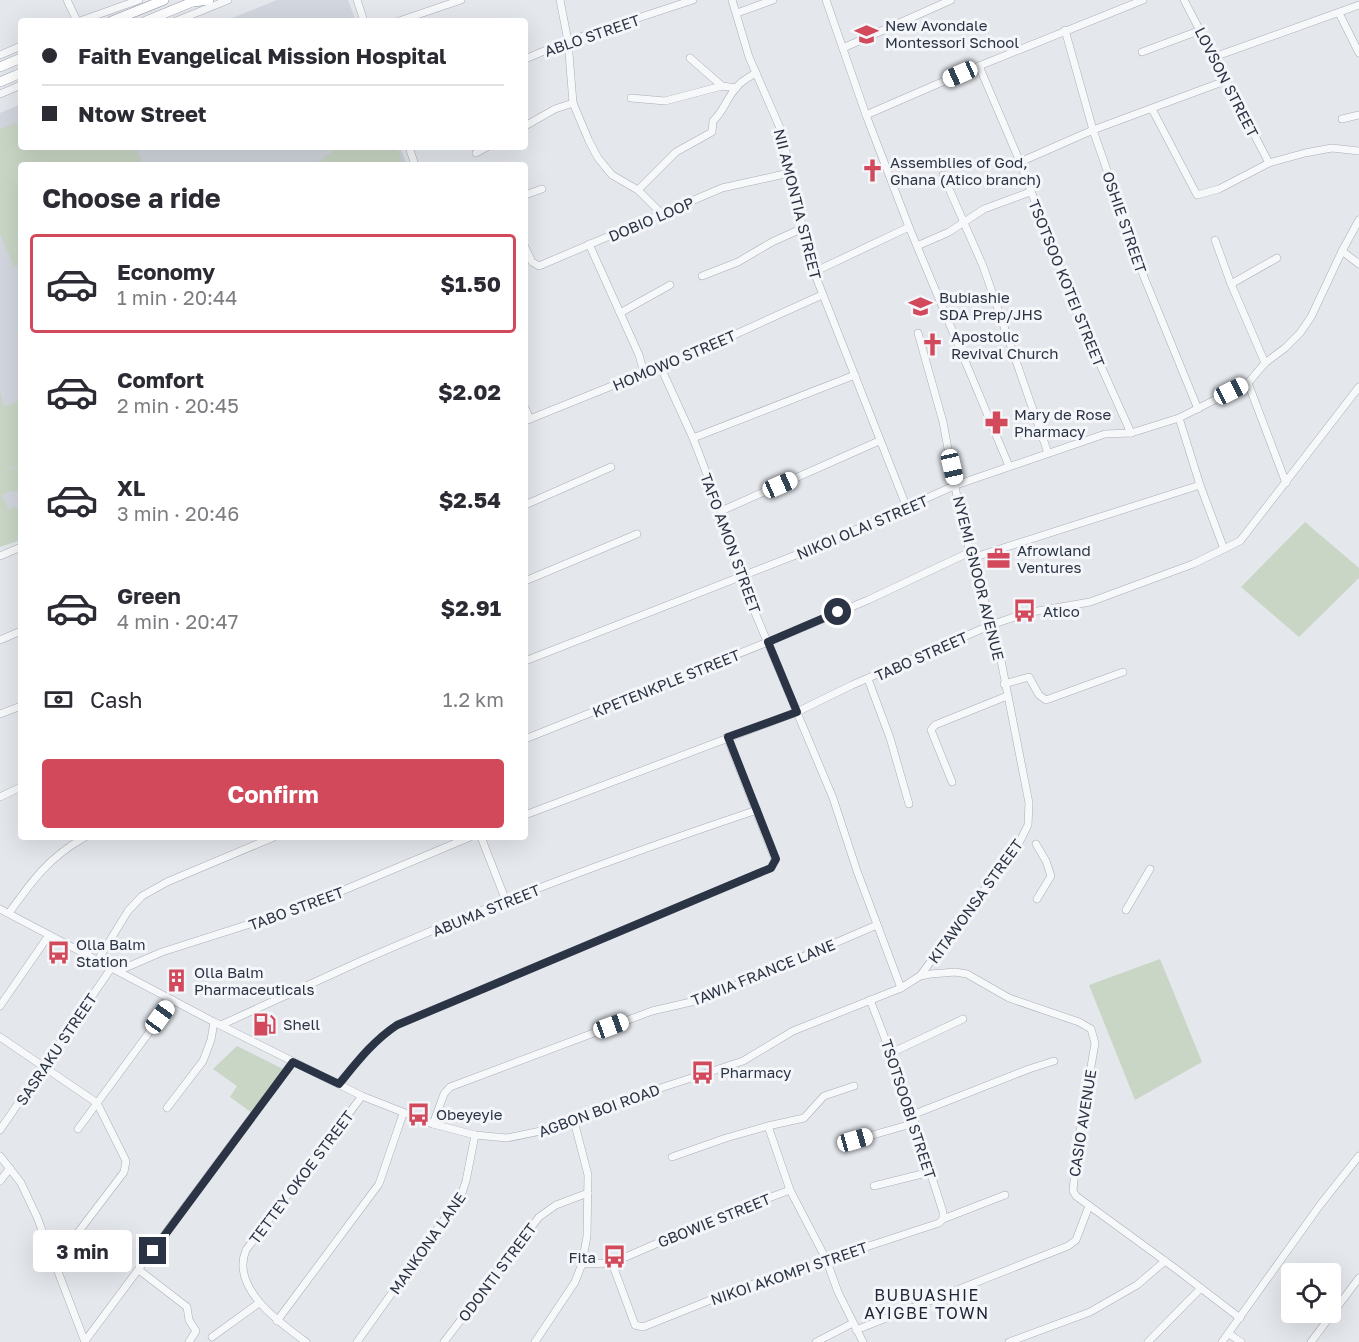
<!DOCTYPE html>
<html lang="en">
<head>
<meta charset="utf-8">
<style>
  body { margin:0; font-family:"Golos Text",sans-serif; background:#f7f7f7; color:#2b2b33; height:100vh; display:flex; flex-direction:column; font-size:22px; white-space:nowrap }
  * { box-sizing:border-box; margin:0 }
  p { font-size:20px; color:#7c7c81 }
  .icon { flex:none; width:33px; height:33px; fill:none; stroke:currentColor; stroke-width:2; stroke-linecap:round; stroke-linejoin:round }
  .map { position:relative; flex:1; overflow:hidden }
  .sheet { position:absolute; left:18px; top:162px; width:510px; height:678px; display:flex; flex-direction:column; background:#fff; border-radius:6px; box-shadow:0 6px 24px #0002 }
  .sheet>* { flex:none }
  .guide { position:absolute; left:18px; top:18px; width:510px; height:132px; border-radius:6px; box-shadow:0 6px 24px #0002; display:grid; align-content:center; height:132px; padding:0 24px; background:#fff }
  .tools { position:absolute; left:1281px; top:1263px; display:grid; gap:12px }
  .tools a { display:grid; place-items:center; width:60px; height:60px; border-radius:6px; background:#fff; box-shadow:0 6px 24px #0002; font-size:30px }
  .end { position:absolute; width:27px; height:27px; margin:-14px; border:8px solid #2b3445; background:#fff; box-shadow:0 0 0 3px #fff }
  .from { border-radius:50% }
  .bubble { position:absolute; height:42px; border-radius:6px; background:#fff; box-shadow:0 6px 24px #0002; font-size:20px; font-weight:700; line-height:42px; text-align:center }
  .car { position:absolute; width:18px; height:36px; margin:-18px -9px; border-radius:8px; box-shadow:0 0 4px 2px #0007; background:linear-gradient(#fff 24%,#345 0 40%,#fff 0 76%,#345 0 86%,#fff 0) }
  .guide b { display:flex; align-items:center; gap:21px; height:57px; font-size:22px }
  .guide b+b { border-top:2px solid #e1e1e2 }
  .guide i { width:15px; height:15px; background:#2b2b33 }
  ul { padding:0; list-style:none }
  li { display:flex; align-items:center; gap:18px; height:99px; margin:0 12px 9px; padding:0 12px; border:3px solid transparent; border-radius:6px }
  li div { flex:1 }
  li b { display:block; font-size:22px }
  li em { font-style:normal; font-weight:700 }
  li.on { border-color:#d1495b }
  li>.icon { width:54px; height:54px; stroke-width:1.5 }
  h2 { padding:0 24px; font-size:27px; line-height:72px }
  .pay { display:flex; align-items:center; gap:15px; height:66px; padding:0 24px; font-size:22px }
  .pay p { margin-inline-start:auto }
  .button { display:flex; gap:12px; margin-top:auto; padding:12px 24px }
  .button a { flex:1; height:69px; border-radius:6px; background:#d1495b; color:#fff; font-size:24px; font-weight:700; line-height:69px; text-align:center }
  .map>svg:first-child { display:block }
  .built { fill:#d2d6de }
  .green { fill:#c9d6c5 }
  .lines { fill:none; stroke-linecap:round; stroke-linejoin:round }
  .minor-casing { stroke:#a9aeb7; stroke-width:8 }
  .highway-casing { stroke:#8b94a3; stroke-width:10 }
  .minor { stroke:#f7f8fa; stroke-width:7 }
  .highway { stroke:#fff; stroke-width:9 }
  .route { stroke:#2b3445; stroke-width:8 }
  .labels { text-anchor:middle; dominant-baseline:central; stroke-width:6; stroke-linejoin:round; paint-order:stroke }
  .poi-label { font-size:15px; fill:#2b3445; stroke:#f4f6f9; text-anchor:start }
  .street-label { font-size:15px; fill:#2b3445; stroke:#f4f6f9 }
  .neighbourhood-label { font-size:16px; letter-spacing:1.5px; fill:#1d2536; stroke:#f4f6f9 }
</style>
</head>
<body>
<div class="map">
<svg width="1359" height="1342" viewBox="0 0 1359 1342">
  <rect width="100%" height="100%" fill="#e4e7ec"/>
  <g class="built">
    <path d="M277 0H348L356 21H225Z"/>
    <path d="M21 104V147H400L407 165H21V537L0 546V113Z"/>
  </g>
  <g class="green">
    <path d="M21 121V147H136L143 165H21V265L14 267 0 233V129Z"/>
    <path d="M332 147H397L403 165H316L325 156 332 154Z"/>
    <path d="M0 389 4 407 21 400V465L1 472 21 467V492L10 491 2 495 9 510 21 505V540L0 547Z"/>
    <path d="M1305 522 1359 568V578L1299 637 1241 587Z"/>
    <path d="M1160 959 1202 1062 1135 1100 1089 985Z"/>
    <path d="M237 1046 283 1069 252 1113 230 1097 237 1086 213 1069Z"/>
  </g>
  <g class="lines">
    <defs>
      <g id="minor">
        <path d="M67 0 77 21"/>
        <path d="M357 0 364 21"/>
        <path d="M560 0 568 41 573 103 589 141 598 158 612 175 638 190 663 215"/>
        <path d="M732 0 749 57 784 137 789 173 814 272 907 508"/>
        <path d="M826 0 866 115 909 227 1009 466"/>
        <path d="M1184 0 1269 163"/>
        <path d="M737 13 773 0"/>
        <path d="M1339 13 1359 53"/>
        <path d="M80 21 139 0"/>
        <path d="M176 21 228 0"/>
        <path d="M399 21 461 0"/>
        <path d="M1065 30 1093 130 1144 277 1198 409"/>
        <path d="M843 48 951 0"/>
        <path d="M1142 52 1201 30"/>
        <path d="M0 55 21 46"/>
        <path d="M1214 57 1359 5"/>
        <path d="M690 58 722 86"/>
        <path d="M525 59 568 41 693 0"/>
        <path d="M979 66 1020 162 1077 313 1131 433"/>
        <path d="M0 94 21 85"/>
        <path d="M631 98 665 101 722 86 736 88"/>
        <path d="M1152 109 1197 195 1219 189 1269 163 1305 153 1332 148 1359 151"/>
        <path d="M866 115 979 66 1143 0"/>
        <path d="M1342 119 1359 115"/>
        <path d="M525 126 555 109 573 103"/>
        <path d="M409 147 415 165"/>
        <path d="M476 153 487 147"/>
        <path d="M1020 162 1093 130 1225 81"/>
        <path d="M943 175 983 266 1048 453"/>
        <path d="M638 190 676 152 712 132 713 121C724 111 726 99 736 88 741 81 749 77 756 73"/>
        <path d="M525 195 542 189"/>
        <path d="M1215 240 1231 284 1265 363"/>
        <path d="M589 244 639 355 644 373"/>
        <path d="M917 246 949 232 984 209 1030 192"/>
        <path d="M525 247 532 262 539 266 722 188 789 173"/>
        <path d="M1342 251 1359 264"/>
        <path d="M814 272 909 227"/>
        <path d="M702 276 738 262 772 242 803 228"/>
        <path d="M1231 284 1277 258"/>
        <path d="M620 313 670 285"/>
        <path d="M918 333 943 422 961 518 970 552 999 650 1029 803 1028 825 1019 843 920 976"/>
        <path d="M661 368 693 438 721 511 740 577 833 798 857 871 901 988"/>
        <path d="M1248 383 1286 483"/>
        <path d="M525 408 530 419"/>
        <path d="M1179 418 1200 485 1224 549"/>
        <path d="M525 421 644 373 661 368 822 295"/>
        <path d="M693 438 855 375"/>
        <path d="M525 505 611 467"/>
        <path d="M721 511 879 441"/>
        <path d="M0 556 21 547"/>
        <path d="M972 558 1200 485"/>
        <path d="M525 581 637 534"/>
        <path d="M0 640 21 631"/>
        <path d="M525 661 824 544 956 485 1105 434 1131 433 1179 418 1248 383 1265 363 1285 348 1300 333 1311 317 1342 251 1359 220"/>
        <path d="M868 679 890 738 909 804"/>
        <path d="M1004 684 1029 677 1039 695 1046 700 1123 672"/>
        <path d="M0 714 21 706"/>
        <path d="M525 739 768 642 868 600 970 552"/>
        <path d="M952 782 931 730 935 725 1007 696"/>
        <path d="M0 797 21 787"/>
        <path d="M525 815 797 712 852 685 991 625 1026 613 1090 602 1193 564 1240 541 1359 387"/>
        <path d="M481 837 506 901"/>
        <path d="M1036 844 1046 861 1051 876 1037 899"/>
        <path d="M0 909 214 1022 362 1096 433 1124 475 1135 507 1138 560 1127 624 1100 743 1061 793 1031 901 988 920 976 931 974 955 972 967 974 1009 998 1079 1022 1091 1029 1095 1043 1077 1149 1073 1191 1076 1196 1176 1269 1240 1318"/>
        <path d="M1126 910 1150 869"/>
        <path d="M9 913C32 881 49 857 85 837"/>
        <path d="M98 960 128 911 142 896 167 882 274 837"/>
        <path d="M118 971 162 952 306 906 470 837"/>
        <path d="M870 1000C898 1069 920 1140 943 1212V1219"/>
        <path d="M0 1006 49 935"/>
        <path d="M221 1025C268 1004 314 982 361 961 490 904 623 855 757 810"/>
        <path d="M0 1037 97 1103 126 1161 124 1172 54 1264"/>
        <path d="M891 1053 963 1019"/>
        <path d="M339 1084C357 1062 373 1041 397 1025L771 868 775 859 727 737"/>
        <path d="M167 1108 203 1061 211 1040 214 1022"/>
        <path d="M912 1115 1029 1069 1054 1061"/>
        <path d="M433 1124 444 1094 450 1087 652 1011 704 999 877 925"/>
        <path d="M768 1126 790 1190"/>
        <path d="M78 1129 173 1000"/>
        <path d="M0 1130 112 967"/>
        <path d="M855 1140 915 1123"/>
        <path d="M0 1156 21 1183 37 1217 85 1342"/>
        <path d="M672 1157 726 1138 768 1126 804 1118 824 1096 854 1086"/>
        <path d="M0 1181 10 1168"/>
        <path d="M874 1186 930 1172"/>
        <path d="M612 1263 635 1325 643 1327 738 1289 939 1223 943 1219 1005 1195"/>
        <path d="M582 1264 612 1263 713 1219 790 1190 826 1259 838 1292 863 1342"/>
        <path d="M139 1270 187 1307 189 1320 196 1331 189 1342"/>
        <path d="M277 1321 379 1184 403 1114"/>
        <path d="M856 1330 1068 1246 1076 1240 1089 1206"/>
        <path d="M1229 1334 1241 1342"/>
        <path d="M212 1337 259 1303"/>
        <path d="M85 1341 293 1062"/>
        <path d="M306 1342C280 1323 230 1288 246 1250L362 1096"/>
        <path d="M357 1342 461 1196 466 1181 475 1135"/>
        <path d="M444 1342 539 1217 556 1205 588 1193"/>
        <path d="M535 1342 575 1282 582 1264 587 1236 588 1175 574 1121"/>
        <path d="M816 1342 853 1323"/>
        <path d="M1009 1342 1090 1312 1137 1285 1165 1261"/>
        <path d="M1148 1342 1201 1288"/>
        <path d="M1222 1342 1320 1205 1359 1156"/>
        <path d="M1311 1342 1359 1278"/>
      </g>
      <g id="highway">
        <path d="M193 2 209 0"/>
        <path d="M112 21 164 0"/>
        <path d="M146 21 197 0"/>
        <path d="M0 67 21 58"/>
        <path d="M0 82 21 73"/>
      </g>
    </defs>
    <use href="#minor" class="minor-casing"/>
    <use href="#highway" class="highway-casing"/>
    <use href="#minor" class="minor"/>
    <use href="#highway" class="highway"/>
  </g>
  <g class="lines">
    <path class="route" d="M153 1251 293 1062 339 1084C357 1062 373 1041 397 1025L771 868 776 859 728 737 797 712 768 642 838 612"/>
  </g>
  <defs>
    <symbol id="school-bare" viewBox="-9 -9 18 18"><path d="M0-5L7-2L0 1L-7-2ZM-4 1L0 2.5L4 1V4Q0 6-4 4Z" fill="#d1495b" stroke="#f4f6f9" stroke-width="2.5" paint-order="stroke"/></symbol>
    <symbol id="church-bare" viewBox="-9 -9 18 18"><path d="M-1.2-6h2.4v3.5h3.3v2.4h-3.3V6h-2.4V-.1h-3.3v-2.4h3.3Z" fill="#d1495b" stroke="#f4f6f9" stroke-width="2.5" paint-order="stroke"/></symbol>
    <symbol id="pharmacy-bare" viewBox="-9 -9 18 18"><path d="M-2-6h4v4h4v4h-4v4h-4v-4h-4v-4h4Z" fill="#d1495b" stroke="#f4f6f9" stroke-width="2.5" paint-order="stroke"/></symbol>
    <symbol id="office-bare" viewBox="-9 -9 18 18"><path d="M-6-3h4V-5.5h4V-3h4V5H-6ZM-1-4.5V-3h2v-1.5ZM-6 0V1H6V0Z" fill="#d1495b" stroke="#f4f6f9" stroke-width="2.5" paint-order="stroke"/></symbol>
    <symbol id="bus-bare" viewBox="-9 -9 18 18"><path d="M-5-6H5V4H4V6H2V4H-2V6H-4V4H-5ZM-3.5-4V0h7V-4ZM-3.5 1.2v1.5H-2V1.2ZM2 1.2v1.5H3.5V1.2Z" fill="#d1495b" stroke="#f4f6f9" stroke-width="2.5" paint-order="stroke"/></symbol>
    <symbol id="building-bare" viewBox="-9 -9 18 18"><path d="M-4-6H4V6H1V3H-1V6H-4ZM-2.5-4.3h1.7v1.8h-1.7ZM.8-4.3h1.7v1.8H.8ZM-2.5-1h1.7V.8h-1.7ZM.8-1h1.7V.8H.8Z" fill="#d1495b" stroke="#f4f6f9" stroke-width="2.5" paint-order="stroke"/></symbol>
    <symbol id="fuel-bare" viewBox="-9 -9 18 18"><path d="M-5.5-6h7V0h2V4h1.3V-2.5L3-4.5l.8-.8L6-3V5H2.5V1h-1V6h-7ZM-4.2-4.7v3.2H.2V-4.7Z" fill="#d1495b" stroke="#f4f6f9" stroke-width="2.5" paint-order="stroke"/></symbol>
  </defs>
  <g fill-rule="evenodd">
    <use href="#school-bare" x="850" y="18" width="33" height="33"/>
    <use href="#church-bare" x="856" y="154" width="33" height="33"/>
    <use href="#school-bare" x="904" y="290" width="33" height="33"/>
    <use href="#church-bare" x="916" y="328" width="33" height="33"/>
    <use href="#pharmacy-bare" x="980" y="406" width="33" height="33"/>
    <use href="#office-bare" x="982" y="542" width="33" height="33"/>
    <use href="#bus-bare" x="1008" y="594" width="33" height="33"/>
    <use href="#bus-bare" x="42" y="936" width="33" height="33"/>
    <use href="#building-bare" x="160" y="964" width="33" height="33"/>
    <use href="#fuel-bare" x="248" y="1008" width="33" height="33"/>
    <use href="#bus-bare" x="686" y="1056" width="33" height="33"/>
    <use href="#bus-bare" x="402" y="1098" width="33" height="33"/>
    <use href="#bus-bare" x="598" y="1240" width="33" height="33"/>
  </g>
  <g class="labels">
    <g class="poi-label">
      <text x="885" y="25">New Avondale<tspan x="885" dy="17">Montessori School</tspan></text>
      <text x="890" y="162">Assemblies of God,<tspan x="890" dy="17">Ghana (Atico branch)</tspan></text>
      <text x="939" y="297">Bubiashie<tspan x="939" dy="17">SDA Prep/JHS</tspan></text>
      <text x="951" y="336">Apostolic<tspan x="951" dy="17">Revival Church</tspan></text>
      <text x="1014" y="414">Mary de Rose<tspan x="1014" dy="17">Pharmacy</tspan></text>
      <text x="1017" y="550">Afrowland<tspan x="1017" dy="17">Ventures</tspan></text>
      <text x="1043" y="611">Atico</text>
      <text x="76" y="944">Olla Balm<tspan x="76" dy="17">Station</tspan></text>
      <text x="194" y="972">Olla Balm<tspan x="194" dy="17">Pharmaceuticals</tspan></text>
      <text x="283" y="1024">Shell</text>
      <text x="720" y="1072">Pharmacy</text>
      <text x="436" y="1114">Obeyeyie</text>
      <text x="596" y="1257" text-anchor="end">Fita</text>
    </g>
    <g class="street-label">
      <text transform="translate(592 35) rotate(-19)">ABLO STREET</text>
      <text transform="translate(1227 82) rotate(63)">LOVSON STREET</text>
      <text transform="translate(798 204) rotate(76)">NII AMONTIA STREET</text>
      <text transform="translate(651 219) rotate(-23)">DOBIO LOOP</text>
      <text transform="translate(1125 222) rotate(71)">OSHIE STREET</text>
      <text transform="translate(1067 283) rotate(68)">TSOTSOO KOTEI STREET</text>
      <text transform="translate(674 360) rotate(-23)">HOMOWO STREET</text>
      <text transform="translate(862 527) rotate(-23)">NIKOI OLAI STREET</text>
      <text transform="translate(731 543) rotate(70)">TAFO AMON STREET</text>
      <text transform="translate(979 578) rotate(76)">NYEMI GNOOR AVENUE</text>
      <text transform="translate(921 656) rotate(-24)">TABO STREET</text>
      <text transform="translate(666 683) rotate(-22)">KPETENKPLE STREET</text>
      <text transform="translate(975 901) rotate(-54)">KITAWONSA STREET</text>
      <text transform="translate(296 908) rotate(-20)">TABO STREET</text>
      <text transform="translate(486 910) rotate(-22)">ABUMA STREET</text>
      <text transform="translate(763 972) rotate(-22)">TAWIA FRANCE LANE</text>
      <text transform="translate(56 1049) rotate(-56)">SASRAKU STREET</text>
      <text transform="translate(909 1109) rotate(72)">TSOTSOOBI STREET</text>
      <text transform="translate(599 1110) rotate(-20)">AGBON BOI ROAD</text>
      <text transform="translate(1082 1123) rotate(-81)">CASIO AVENUE</text>
      <text transform="translate(301 1177) rotate(-53)">TETTEY OKOE STREET</text>
      <text transform="translate(714 1220) rotate(-22)">GBOWIE STREET</text>
      <text transform="translate(427 1243) rotate(-55)">MANKONA LANE</text>
      <text transform="translate(497 1272) rotate(-53)">ODONTI STREET</text>
      <text transform="translate(789 1273) rotate(-19)">NIKOI AKOMPI STREET</text>
    </g>
    <g class="neighbourhood-label">
      <text x="927" y="1295">BUBUASHIE<tspan x="927" dy="18">AYIGBE TOWN</tspan></text>
    </g>
  </g>
</svg>
<div class="tools">
<a><svg class="icon" aria-label="locate" viewBox="0 0 24 24"><circle cx="12" cy="12" r="6"/><path d="M12 2v4M12 18v4M2 12h4M18 12h4"/></svg></a>
</div>
<i class="end from" style="left:838px;top:612px"></i>
<i class="end" style="left:153px;top:1251px"></i>
<div class="bubble" style="left:33px;top:1230px;width:99px">3 min</div>
<i class="car" style="left:960px;top:74px;rotate:246deg"></i>
<i class="car" style="left:1231px;top:391px;rotate:63deg"></i>
<i class="car" style="left:952px;top:467px;rotate:167deg"></i>
<i class="car" style="left:780px;top:485px;rotate:66deg"></i>
<i class="car" style="left:160px;top:1017px;rotate:36deg"></i>
<i class="car" style="left:611px;top:1026px;rotate:70deg"></i>
<i class="car" style="left:855px;top:1140px;rotate:74deg"></i>
<div class="guide">
<b><i class="from"></i>Faith Evangelical Mission Hospital</b>
<b><i></i>Ntow Street</b>
</div>
<section class="sheet">
<h2>Choose a ride</h2>
<ul>
<li class="on"><svg class="icon" aria-label="car" viewBox="0 0 24 24"><path d="M5 17H2v-5l4-1 3-4h7l3 4 3 1v5h-3M9 17h6M6 11h13"/><circle cx="7" cy="17" r="2"/><circle cx="17" cy="17" r="2"/></svg><div><b>Economy</b><p>1 min · 20:44</p></div><em>$1.50</em></li>
<li><svg class="icon" aria-label="car" viewBox="0 0 24 24"><path d="M5 17H2v-5l4-1 3-4h7l3 4 3 1v5h-3M9 17h6M6 11h13"/><circle cx="7" cy="17" r="2"/><circle cx="17" cy="17" r="2"/></svg><div><b>Comfort</b><p>2 min · 20:45</p></div><em>$2.02</em></li>
<li><svg class="icon" aria-label="car" viewBox="0 0 24 24"><path d="M5 17H2v-5l4-1 3-4h7l3 4 3 1v5h-3M9 17h6M6 11h13"/><circle cx="7" cy="17" r="2"/><circle cx="17" cy="17" r="2"/></svg><div><b>XL</b><p>3 min · 20:46</p></div><em>$2.54</em></li>
<li><svg class="icon" aria-label="car" viewBox="0 0 24 24"><path d="M5 17H2v-5l4-1 3-4h7l3 4 3 1v5h-3M9 17h6M6 11h13"/><circle cx="7" cy="17" r="2"/><circle cx="17" cy="17" r="2"/></svg><div><b>Green</b><p>4 min · 20:47</p></div><em>$2.91</em></li>
</ul>
<div class="pay"><svg class="icon" aria-label="cash" viewBox="0 0 24 24"><path d="M3 7h18v10H3z"/><circle cx="12" cy="12" r="2"/></svg>Cash<p>1.2 km</p></div>
<div class="button"><a>Confirm</a></div>
</section>
</div>
</body>
</html>
